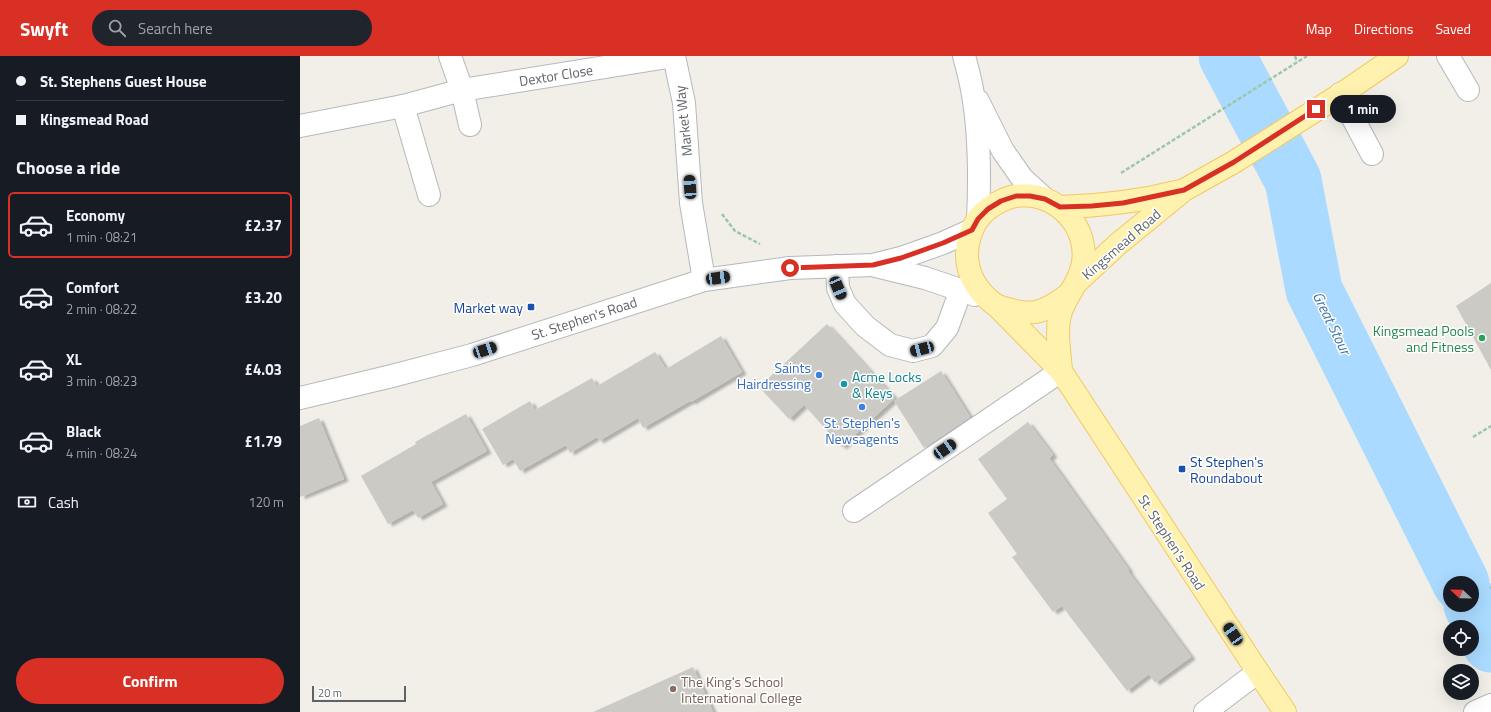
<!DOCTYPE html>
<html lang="en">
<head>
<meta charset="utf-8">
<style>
  body { margin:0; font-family:"Titillium Web",sans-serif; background:#20242c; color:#f1f3f6; height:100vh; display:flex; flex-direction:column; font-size:15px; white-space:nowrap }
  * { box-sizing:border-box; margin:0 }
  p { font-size:13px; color:#9ea1a6 }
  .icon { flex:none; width:22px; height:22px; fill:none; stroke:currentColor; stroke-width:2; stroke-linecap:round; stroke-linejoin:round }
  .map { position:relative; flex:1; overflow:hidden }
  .panel { display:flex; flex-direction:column; background:#171b24; width:300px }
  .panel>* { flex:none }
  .guide { display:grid; align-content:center; height:88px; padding:0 16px; background:#171b24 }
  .needle { width:26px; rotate:292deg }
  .tools { position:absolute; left:1143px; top:520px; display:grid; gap:8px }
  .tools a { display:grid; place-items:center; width:36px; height:36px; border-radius:50%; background:#171b24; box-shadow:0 4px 16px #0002; font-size:20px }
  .scale { position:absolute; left:12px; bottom:10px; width:94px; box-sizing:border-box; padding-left:4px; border:2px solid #5f6368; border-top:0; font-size:11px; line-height:14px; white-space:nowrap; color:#5f6368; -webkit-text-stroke:3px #fff; paint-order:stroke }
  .end { position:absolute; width:18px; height:18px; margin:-9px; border:5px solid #d93025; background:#fff; box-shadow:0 0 0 2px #fff }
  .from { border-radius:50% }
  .bubble { position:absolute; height:28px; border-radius:14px; background:#171b24; box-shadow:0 4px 16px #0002; font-size:13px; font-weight:700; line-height:28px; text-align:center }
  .car { position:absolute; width:12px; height:24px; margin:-12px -6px; border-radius:5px; box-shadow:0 0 3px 1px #0007; background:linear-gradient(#222 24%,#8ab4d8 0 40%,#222 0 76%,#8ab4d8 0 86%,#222 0) }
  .guide b { display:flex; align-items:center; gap:14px; height:38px; font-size:15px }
  .guide b+b { border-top:1px solid #363941 }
  .guide i { width:10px; height:10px; background:#f1f3f6 }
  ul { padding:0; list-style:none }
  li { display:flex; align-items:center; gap:12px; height:66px; margin:0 8px 6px; padding:0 8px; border:2px solid transparent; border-radius:6px }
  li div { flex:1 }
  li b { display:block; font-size:15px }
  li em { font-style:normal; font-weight:700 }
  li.selected { border-color:#d93025 }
  li>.icon { width:36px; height:36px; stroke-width:1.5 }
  h2 { padding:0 16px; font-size:18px; line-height:48px }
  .pay { display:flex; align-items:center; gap:10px; height:44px; padding:0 16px; font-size:15px }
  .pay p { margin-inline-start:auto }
  .button { display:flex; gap:8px; margin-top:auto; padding:8px 16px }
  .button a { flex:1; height:46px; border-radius:24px; background:#d93025; color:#fff; font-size:16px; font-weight:700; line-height:46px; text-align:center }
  header { display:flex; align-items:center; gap:24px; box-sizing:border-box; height:56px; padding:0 20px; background:#d93025; color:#fff }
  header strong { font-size:19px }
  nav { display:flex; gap:22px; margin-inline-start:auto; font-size:14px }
  .search { width:280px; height:36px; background:#20242c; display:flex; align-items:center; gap:10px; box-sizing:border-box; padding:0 14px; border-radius:22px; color:#9ea1a6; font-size:15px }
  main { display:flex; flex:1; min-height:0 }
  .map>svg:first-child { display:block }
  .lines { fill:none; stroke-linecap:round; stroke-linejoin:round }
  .river { stroke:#aadaff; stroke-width:57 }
  .building { fill:#cccac5; filter:url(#shadow) }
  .minor-casing { stroke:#b5b8bc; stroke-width:24 }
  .major-casing { stroke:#f2c960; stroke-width:24 }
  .path { stroke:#9cc7a9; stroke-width:2.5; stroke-dasharray:4 2; stroke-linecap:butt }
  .minor { stroke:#fff; stroke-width:22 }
  .major { stroke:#fff2af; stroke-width:22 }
  .route { stroke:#d93025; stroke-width:5 }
  .transit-dot { fill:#1a4fb4; stroke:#fff; stroke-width:1.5 }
  .leisure-dot { fill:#2e9e5b; stroke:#fff; stroke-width:1.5 }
  .shop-dot { fill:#3f7fe0; stroke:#fff; stroke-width:1.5 }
  .culture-dot { fill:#0f9aa8; stroke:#fff; stroke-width:1.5 }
  .education-dot { fill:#8d6e63; stroke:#fff; stroke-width:1.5 }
  .labels { text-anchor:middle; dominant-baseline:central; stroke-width:3; stroke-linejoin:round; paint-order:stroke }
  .street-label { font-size:14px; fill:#5f6368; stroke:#fff }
  .transit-label { font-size:14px; fill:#164399; stroke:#fff; text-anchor:end }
  .leisure-label { font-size:14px; fill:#27864d; stroke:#fff; text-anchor:end }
  .shop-label { font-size:14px; fill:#366cbe; stroke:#fff; text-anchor:end }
  .culture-label { font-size:14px; fill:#0d838f; stroke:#fff; text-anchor:start }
  .education-label { font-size:14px; fill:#785e54; stroke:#fff; text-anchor:start }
  .water-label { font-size:15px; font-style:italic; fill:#4174aa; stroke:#fff }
</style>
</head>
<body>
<header>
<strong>Swyft</strong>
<div class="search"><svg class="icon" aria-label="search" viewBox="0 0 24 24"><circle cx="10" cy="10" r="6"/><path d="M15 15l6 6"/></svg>Search here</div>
<nav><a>Map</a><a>Directions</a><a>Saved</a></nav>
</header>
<main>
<section class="panel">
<div class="guide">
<b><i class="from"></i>St. Stephens Guest House</b>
<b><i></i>Kingsmead Road</b>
</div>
<h2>Choose a ride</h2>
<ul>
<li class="selected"><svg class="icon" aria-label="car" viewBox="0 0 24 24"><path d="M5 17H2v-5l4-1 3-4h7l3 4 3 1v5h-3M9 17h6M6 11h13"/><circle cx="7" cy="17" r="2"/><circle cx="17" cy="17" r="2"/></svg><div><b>Economy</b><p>1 min · 08:21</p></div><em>£2.37</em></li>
<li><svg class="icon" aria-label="car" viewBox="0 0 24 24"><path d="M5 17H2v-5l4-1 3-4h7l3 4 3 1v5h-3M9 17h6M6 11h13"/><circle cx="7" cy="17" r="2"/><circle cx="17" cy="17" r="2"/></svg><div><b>Comfort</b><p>2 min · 08:22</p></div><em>£3.20</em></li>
<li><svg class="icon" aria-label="car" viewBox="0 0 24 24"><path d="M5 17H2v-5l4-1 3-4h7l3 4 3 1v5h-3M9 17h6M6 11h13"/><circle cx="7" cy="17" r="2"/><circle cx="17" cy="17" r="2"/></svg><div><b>XL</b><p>3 min · 08:23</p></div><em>£4.03</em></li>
<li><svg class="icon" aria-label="car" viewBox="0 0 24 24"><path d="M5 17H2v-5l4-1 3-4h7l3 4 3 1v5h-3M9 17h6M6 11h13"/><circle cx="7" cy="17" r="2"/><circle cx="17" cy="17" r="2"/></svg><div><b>Black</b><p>4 min · 08:24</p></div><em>£1.79</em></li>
</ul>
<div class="pay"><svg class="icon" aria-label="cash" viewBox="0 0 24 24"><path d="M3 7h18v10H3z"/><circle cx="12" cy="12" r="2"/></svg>Cash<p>120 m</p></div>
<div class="button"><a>Confirm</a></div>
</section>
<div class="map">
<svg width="1191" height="656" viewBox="0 0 1191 656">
  <defs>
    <filter id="shadow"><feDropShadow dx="4.5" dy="2.5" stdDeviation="1" flood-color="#0004"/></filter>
  </defs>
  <rect width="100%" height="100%" fill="#f1efe8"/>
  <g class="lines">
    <g class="river">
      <path d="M927 0 993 124 1014 234 1161 527"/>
      <path d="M1172 549 1191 588"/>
    </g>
  </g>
  <g class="building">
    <path d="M1191 227V314L1156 250Z"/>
    <path d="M527 268 595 342 542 391 504 349 489 363 459 331Z"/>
    <path d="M421 280 442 316 391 346 390 345 343 372 338 362 299 385 297 381 270 397 266 389 220 415 213 403 203 409 182 373 230 345 235 354 292 322 297 330 355 296 366 313Z"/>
    <path d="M641 315 670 361 624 392 594 345Z"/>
    <path d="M166 358 187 395 131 426 143 448 118 462 113 454 88 468 61 420 116 388 115 386Z"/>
    <path d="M19 362 44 423 0 441V370Z"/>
    <path d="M728 366 753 399 749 402 829 514 828 515 891 601 855 627 849 618 827 635 762 550 753 556 712 501 717 498 688 457 707 443 678 403Z"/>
    <path d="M393 611 413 656H293Z"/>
  </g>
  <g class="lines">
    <defs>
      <g id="minor">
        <path d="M150 0 162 34 170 69"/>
        <path d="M374 0 384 47 391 147 404 224"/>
        <path d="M664 0C667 11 670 22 672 33 680 76 680 120 678 163"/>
        <path d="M1148 0 1168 34"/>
        <path d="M1040 38 1072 98"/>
        <path d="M678 45 703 95 722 122 745 143"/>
        <path d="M103 50 129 139"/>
        <path d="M0 70 103 50 162 34 374 0"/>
        <path d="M537 210 538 232 545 248 565 270 590 289 613 295 632 290 647 272 661 234"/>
        <path d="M576 210 625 222 675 239"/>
        <path d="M0 342 92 320 172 299 404 224 490 212 573 209 601 202 643 187 672 174"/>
        <path d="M554 455 761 315"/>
        <path d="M905 656 958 616"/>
        <path d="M1175 656 1191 649"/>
      </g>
      <g id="major">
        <path d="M760 151C802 150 841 145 881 135"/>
        <path d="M777 226 818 188 884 134 934 106 1046 35 1097 0"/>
        <path d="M697 250C730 261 742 259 769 238"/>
        <path d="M761 315C760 298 756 280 759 263 762 244 778 230 782 211 792 172 755 133 715 140 701 143 684 153 676 166 658 199 668 230 697 250L761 315 958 616 985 656"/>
      </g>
    </defs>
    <use href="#minor" class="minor-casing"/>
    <use href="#major" class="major-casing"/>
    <g class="path">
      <path d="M995 0 997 6"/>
      <path d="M821 117 1007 0"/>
      <path d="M422 158 435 175 460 188"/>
      <path d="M1173 381 1191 370"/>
      <path d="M1190 531 1191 532"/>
    </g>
    <use href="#minor" class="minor"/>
    <use href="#major" class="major"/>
  </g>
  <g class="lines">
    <path class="route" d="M490 212 573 209 601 202 643 187 672 174 678 163 688 153 701 145 716 140H730L745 143 760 151 792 150 823 147 884 134 934 106 1016 53"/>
  </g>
  <g class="transit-dot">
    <rect x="227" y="247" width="8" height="8" rx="2"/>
    <rect x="878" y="409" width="8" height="8" rx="2"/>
  </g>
  <circle class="leisure-dot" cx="1182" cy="282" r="4"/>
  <g class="shop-dot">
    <circle cx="519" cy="319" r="4"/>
    <circle cx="562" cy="351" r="4"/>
  </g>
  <circle class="culture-dot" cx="544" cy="328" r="4"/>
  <circle class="education-dot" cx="373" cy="633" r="4"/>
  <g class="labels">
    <g class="street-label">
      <text transform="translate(256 19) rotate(-9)">Dextor Close</text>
      <text transform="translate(383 65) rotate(-96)">Market Way</text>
      <text transform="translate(821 188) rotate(-41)">Kingsmead Road</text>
      <text transform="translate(284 262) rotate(-18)">St. Stephen's Road</text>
      <text transform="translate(872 486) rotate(57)">St. Stephen's Road</text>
    </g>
    <g class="transit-label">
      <text x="223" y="251">Market way</text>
      <text x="890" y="405" text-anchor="start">St Stephen's<tspan x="890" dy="16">Roundabout</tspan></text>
    </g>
    <g class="leisure-label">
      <text x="1174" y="274">Kingsmead Pools<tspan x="1174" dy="16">and Fitness</tspan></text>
    </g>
    <g class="shop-label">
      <text x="511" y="311">Saints<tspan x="511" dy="16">Hairdressing</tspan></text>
      <text x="562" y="366" text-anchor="middle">St. Stephen's<tspan x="562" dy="16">Newsagents</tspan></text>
    </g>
    <g class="culture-label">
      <text x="552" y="320">Acme Locks<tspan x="552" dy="16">&amp; Keys</tspan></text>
    </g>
    <g class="education-label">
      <text x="381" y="625">The King's School<tspan x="381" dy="16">International College</tspan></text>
    </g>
    <g class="water-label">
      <text transform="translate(1032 267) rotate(64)">Great Stour</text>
    </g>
  </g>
</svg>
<div class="tools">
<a><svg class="needle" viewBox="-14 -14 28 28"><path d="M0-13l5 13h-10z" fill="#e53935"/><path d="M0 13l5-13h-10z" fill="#9ea1a6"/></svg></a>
<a><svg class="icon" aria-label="locate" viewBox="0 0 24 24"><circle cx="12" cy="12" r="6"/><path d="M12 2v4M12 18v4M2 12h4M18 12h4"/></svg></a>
<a><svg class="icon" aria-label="layers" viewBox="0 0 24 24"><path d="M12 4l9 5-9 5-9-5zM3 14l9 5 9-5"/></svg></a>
</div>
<div class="scale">20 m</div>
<i class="end from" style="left:490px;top:212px"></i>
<i class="end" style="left:1016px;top:53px"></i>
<div class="bubble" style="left:1030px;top:39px;width:66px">1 min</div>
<i class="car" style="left:390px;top:131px;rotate:356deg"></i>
<i class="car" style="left:418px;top:222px;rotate:82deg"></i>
<i class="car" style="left:538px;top:232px;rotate:157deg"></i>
<i class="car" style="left:622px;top:293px;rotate:255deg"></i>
<i class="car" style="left:185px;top:294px;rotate:72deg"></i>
<i class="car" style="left:645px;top:393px;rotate:56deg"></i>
<i class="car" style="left:933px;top:578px;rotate:326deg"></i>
</div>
</main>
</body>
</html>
